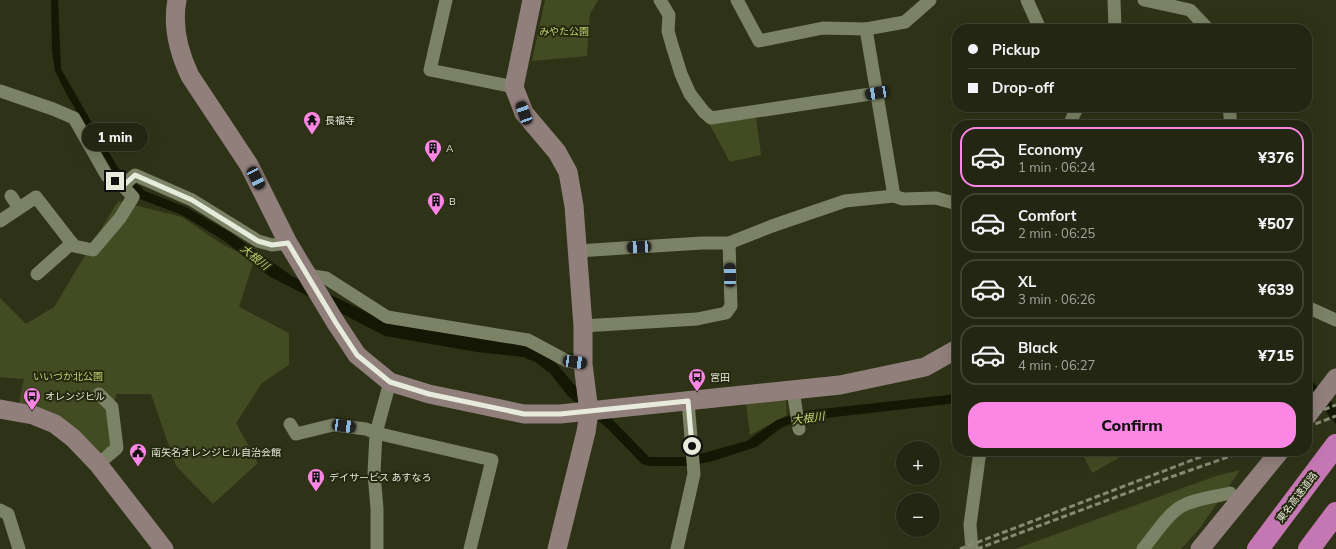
<!DOCTYPE html>
<html lang="en">
<head>
<meta charset="utf-8">
<style>
  body { margin:0; font-family:Mulish,"Noto Sans JP",sans-serif; background:#2a2e1b; color:#f1f3f6; height:100vh; display:flex; flex-direction:column; font-size:15px; white-space:nowrap }
  * { box-sizing:border-box; margin:0 }
  p { font-size:13px; color:#a2a59f }
  .icon { flex:none; width:22px; height:22px; fill:none; stroke:currentColor; stroke-width:2; stroke-linecap:round; stroke-linejoin:round }
  .map { position:relative; flex:1; overflow:hidden }
  .sheet { position:absolute; left:952px; top:120px; width:360px; height:336px; display:flex; flex-direction:column; background:#222612; border-radius:16px; box-shadow:0 4px 16px #0002,0 0 0 1px #3f4332 }
  .sheet>* { flex:none }
  .guide { position:absolute; left:952px; top:24px; width:360px; height:88px; border-radius:16px; box-shadow:0 4px 16px #0002,0 0 0 1px #3f4332; display:grid; align-content:center; height:88px; padding:0 16px; background:#222612 }
  .tools { position:absolute; left:896px; top:441px; display:grid; gap:8px }
  .tools a { display:grid; place-items:center; width:44px; height:44px; border-radius:50%; background:#222612; box-shadow:0 4px 16px #0002,0 0 0 1px #3f4332; font-size:20px }
  .end { position:absolute; width:18px; height:18px; margin:-9px; border:5px solid #e7ebdb; background:#111; box-shadow:0 0 0 2px #111 }
  .from { border-radius:50% }
  .bubble { position:absolute; height:28px; border-radius:14px; background:#222612; box-shadow:0 4px 16px #0002,0 0 0 1px #3f4332; font-size:13px; font-weight:800; line-height:28px; text-align:center }
  .car { position:absolute; width:12px; height:24px; margin:-12px -6px; border-radius:5px; box-shadow:0 0 3px 1px #0007; background:linear-gradient(#222 24%,#8ab4d8 0 40%,#222 0 76%,#8ab4d8 0 86%,#222 0) }
  .guide b { display:flex; align-items:center; gap:14px; height:38px; font-size:15px }
  .guide b+b { border-top:1px solid #3f4332 }
  .guide i { width:10px; height:10px; background:#f1f3f6 }
  ul { padding:7px 0 0; list-style:none }
  li { display:flex; align-items:center; gap:12px; height:60px; margin:0 8px 6px; padding:0 8px; border:2px solid #3f4332; border-radius:16px }
  li div { flex:1 }
  li b { display:block; font-size:15px }
  li em { font-style:normal; font-weight:800 }
  li.current { border-color:#fc86e3 }
  li>.icon { width:36px; height:36px; stroke-width:1.5 }
  .action { display:flex; gap:8px; margin-top:auto; padding:8px 16px }
  .action a { flex:1; height:46px; border-radius:16px; background:#fc86e3; color:#111; font-size:16px; font-weight:800; line-height:46px; text-align:center }
  .map>svg:first-child { display:block }
  .green { fill:#434b22 }
  .water { fill:#131703 }
  .lines { fill:none; stroke-linecap:round; stroke-linejoin:round }
  .street { stroke:#7b8265; stroke-width:13 }
  .secondary { stroke:#917f7c; stroke-width:19 }
  .highway { stroke:#c477b3; stroke-width:22 }
  .rail { stroke:#868a74; stroke-width:3; stroke-dasharray:6 3; stroke-linecap:butt }
  .route { stroke:#e7ebdb; stroke-width:5 }
  .labels { text-anchor:middle; dominant-baseline:central; stroke-width:4; stroke-linejoin:round; paint-order:stroke }
  .park-label { font-size:10px; fill:#c1d36f; stroke:#24290f }
  .poi-label { font-size:10px; fill:#e7ebdb; stroke:#24290f; text-anchor:start }
  .street-label { font-size:10px; fill:#e7ebdb; stroke:#24290f }
  .water-label { font-size:11px; font-style:italic; fill:#c4d773; stroke:#24290f }
</style>
</head>
<body>
<div class="map">
<svg width="1336" height="549" viewBox="0 0 1336 549">
  <rect width="100%" height="100%" fill="#2e3318"/>
  <g class="green">
    <path d="M545 0H598L590 14 587 56 532 61Z"/>
    <path d="M756 118 761 155 730 162 709 123Z"/>
    <path d="M118 201 182 217 220 243 254 260 239 307 289 333V365L262 383 236 423 258 463 213 504 176 466 151 394H116V398L113 401 112 445 106 451H101L100 456 19 403 24 379 0 377V298L26 324 54 307Z"/>
    <path d="M783 399 786 401 787 415 750 435 746 404Z"/>
    <path d="M1081 451H1131L1092 473Z"/>
    <path d="M1240 470 1200 528 1181 549H1015L1216 476Z"/>
  </g>
  <g class="water">
    <path d="M51 0H58L61 69 118 168 145 191 188 208 231 233 292 276 387 322 518 344 534 350 554 361 578 389 613 420 649 457H689L747 441 777 420 804 411 957 394V403L808 420 795 422 781 428 756 447 713 461 689 466H650L642 464 607 428 568 396 550 373 535 362 523 357 477 352 385 336 269 276 226 242 182 215 140 199 114 173 67 95 55 71 52 51Z"/>
    <path d="M1307 370 1312 381 1336 407V424L1307 389Z"/>
  </g>
  <g class="lines">
    <g class="street">
      <path d="M446 0 430 70 514 87"/>
      <path d="M660 0 669 15 668 31 672 45 681 74 690 94 704 112 711 118 877 93"/>
      <path d="M737 0 759 41 823 28 866 29 905 22 930 0"/>
      <path d="M1027 0 1040 29"/>
      <path d="M1114 0 1115 29"/>
      <path d="M1144 0 1190 10 1208 29"/>
      <path d="M866 29 894 196"/>
      <path d="M0 91 53 109 74 118 107 176 123 186 133 197 120 218 93 250 74 246 36 197 0 221"/>
      <path d="M1229 107 1231 125"/>
      <path d="M1069 125 1076 110 1079 107"/>
      <path d="M123 186 135 175 192 200 258 241 272 245 288 243"/>
      <path d="M11 196 19 208"/>
      <path d="M577 251 702 243H729L772 226 845 201 894 196 903 199 936 198 957 204"/>
      <path d="M37 274 72 243"/>
      <path d="M307 275 326 278 387 317 528 340 567 361 583 364"/>
      <path d="M1307 307 1336 320"/>
      <path d="M583 326 697 319 726 313 731 306 729 243"/>
      <path d="M793 390 799 429"/>
      <path d="M290 424 296 434 333 425 366 429 376 433 492 460 470 549"/>
      <path d="M98 464 117 448 112 407 99 394"/>
      <path d="M0 510 8 514 19 549"/>
      <path d="M377 549V509L374 473 376 433 390 382"/>
      <path d="M677 549 694 474 688 401"/>
      <path d="M972 549 970 525 980 451"/>
      <path d="M1143 549C1154 536 1168 513 1182 506 1197 498 1215 497 1230 493"/>
    </g>
    <g class="secondary">
      <path d="M177 0C172 26 179 53 190 76L249 165 288 243 336 323 357 355 390 382 429 394 524 414H560L840 385 925 367 957 349"/>
      <path d="M532 0 514 87 524 113 557 152 568 172 574 206 583 326V364L589 412 586 432 557 549"/>
      <path d="M0 409 33 415 55 424 73 438 98 464 164 549"/>
      <path d="M1307 416 1336 378"/>
      <path d="M1200 549 1280 451"/>
    </g>
    <g class="highway">
      <path d="M1258 549 1336 445"/>
      <path d="M1309 549 1336 513"/>
    </g>
    <g class="rail">
      <path d="M1307 416 1336 405"/>
      <path d="M1307 427 1336 416"/>
      <path d="M960 549 1216 451"/>
      <path d="M977 549 1151 484 1245 451"/>
    </g>
  </g>
  <g class="lines">
    <path class="route" d="M115 181 123 186 135 175 192 200 258 241 272 245 288 243 336 323 357 355 390 382 429 394 524 414H560L688 401 692 446"/>
  </g>
  <defs>
    <symbol id="temple-pin" viewBox="-11 -11 22 30"><path d="M0 17L-7.5 6A9.5 9.5 0 1 1 7.5 6Z" fill="#fc86e3" stroke="#24290f"/><path d="M0-6L5-2H3V0L6.5 2.5H4V6H1.5V3h-3V6H-4V2.5H-6.5L-3 0V-2H-5Z" fill="#111"/></symbol>
    <symbol id="building-pin" viewBox="-11 -11 22 30"><path d="M0 17L-7.5 6A9.5 9.5 0 1 1 7.5 6Z" fill="#fc86e3" stroke="#24290f"/><path d="M-4-6H4V6H1V3H-1V6H-4ZM-2.5-4.3h1.7v1.8h-1.7ZM.8-4.3h1.7v1.8H.8ZM-2.5-1h1.7V.8h-1.7ZM.8-1h1.7V.8H.8Z" fill="#111"/></symbol>
    <symbol id="bus-pin" viewBox="-11 -11 22 30"><path d="M0 17L-7.5 6A9.5 9.5 0 1 1 7.5 6Z" fill="#fc86e3" stroke="#24290f"/><path d="M-5-6H5V4H4V6H2V4H-2V6H-4V4H-5ZM-3.5-4V0h7V-4ZM-3.5 1.2v1.5H-2V1.2ZM2 1.2v1.5H3.5V1.2Z" fill="#111"/></symbol>
    <symbol id="civic-pin" viewBox="-11 -11 22 30"><path d="M0 17L-7.5 6A9.5 9.5 0 1 1 7.5 6Z" fill="#fc86e3" stroke="#24290f"/><path d="M-.6-6.5H3V-4.5H.6V-3L4-1V1h2V6H-6V1h2V-1L-.6-3ZM-1.2 2.5V6h2.4V2.5Z" fill="#111"/></symbol>
  </defs>
  <g fill-rule="evenodd">
    <use href="#temple-pin" x="302" y="110" width="20" height="27"/>
    <use href="#building-pin" x="423" y="138" width="20" height="27"/>
    <use href="#building-pin" x="426" y="191" width="20" height="27"/>
    <use href="#bus-pin" x="687" y="367" width="20" height="27"/>
    <use href="#bus-pin" x="22" y="386" width="20" height="27"/>
    <use href="#civic-pin" x="128" y="442" width="20" height="27"/>
    <use href="#building-pin" x="306" y="467" width="20" height="27"/>
  </g>
  <g class="labels">
    <g class="park-label">
      <text x="564" y="31">みやた公園</text>
      <text x="68" y="376">いいづか北公園</text>
    </g>
    <g class="poi-label">
      <text x="325" y="120">長福寺</text>
      <text x="446" y="148">A</text>
      <text x="449" y="201">B</text>
      <text x="710" y="377">宮田</text>
      <text x="45" y="396">オレンジヒル</text>
      <text x="151" y="452">南矢名オレンジヒル自治会館</text>
      <text x="329" y="477">デイサービス あすなろ</text>
    </g>
    <g class="street-label">
      <text transform="translate(1297 497) rotate(-53)">東名高速道路</text>
    </g>
    <g class="water-label">
      <text transform="translate(255 257) rotate(39)">大根川</text>
      <text transform="translate(808 418) rotate(-7)">大根川</text>
    </g>
  </g>
</svg>
<div class="tools">
<a>+</a>
<a>−</a>
</div>
<i class="end from" style="left:692px;top:446px"></i>
<i class="end" style="left:115px;top:181px"></i>
<div class="bubble" style="left:82px;top:123px;width:66px">1 min</div>
<i class="car" style="left:877px;top:93px;rotate:261deg"></i>
<i class="car" style="left:524px;top:113px;rotate:340deg"></i>
<i class="car" style="left:256px;top:178px;rotate:153deg"></i>
<i class="car" style="left:639px;top:247px;rotate:267deg"></i>
<i class="car" style="left:730px;top:275px;rotate:359deg"></i>
<i class="car" style="left:575px;top:362px;rotate:98deg"></i>
<i class="car" style="left:344px;top:426px;rotate:98deg"></i>
<div class="guide">
<b><i class="from"></i>Pickup</b>
<b><i></i>Drop-off</b>
</div>
<section class="sheet">
<ul>
<li class="current"><svg class="icon" aria-label="car" viewBox="0 0 24 24"><path d="M5 17H2v-5l4-1 3-4h7l3 4 3 1v5h-3M9 17h6M6 11h13"/><circle cx="7" cy="17" r="2"/><circle cx="17" cy="17" r="2"/></svg><div><b>Economy</b><p>1 min · 06:24</p></div><em>¥376</em></li>
<li><svg class="icon" aria-label="car" viewBox="0 0 24 24"><path d="M5 17H2v-5l4-1 3-4h7l3 4 3 1v5h-3M9 17h6M6 11h13"/><circle cx="7" cy="17" r="2"/><circle cx="17" cy="17" r="2"/></svg><div><b>Comfort</b><p>2 min · 06:25</p></div><em>¥507</em></li>
<li><svg class="icon" aria-label="car" viewBox="0 0 24 24"><path d="M5 17H2v-5l4-1 3-4h7l3 4 3 1v5h-3M9 17h6M6 11h13"/><circle cx="7" cy="17" r="2"/><circle cx="17" cy="17" r="2"/></svg><div><b>XL</b><p>3 min · 06:26</p></div><em>¥639</em></li>
<li><svg class="icon" aria-label="car" viewBox="0 0 24 24"><path d="M5 17H2v-5l4-1 3-4h7l3 4 3 1v5h-3M9 17h6M6 11h13"/><circle cx="7" cy="17" r="2"/><circle cx="17" cy="17" r="2"/></svg><div><b>Black</b><p>4 min · 06:27</p></div><em>¥715</em></li>
</ul>
<div class="action"><a>Confirm</a></div>
</section>
</div>
</body>
</html>
